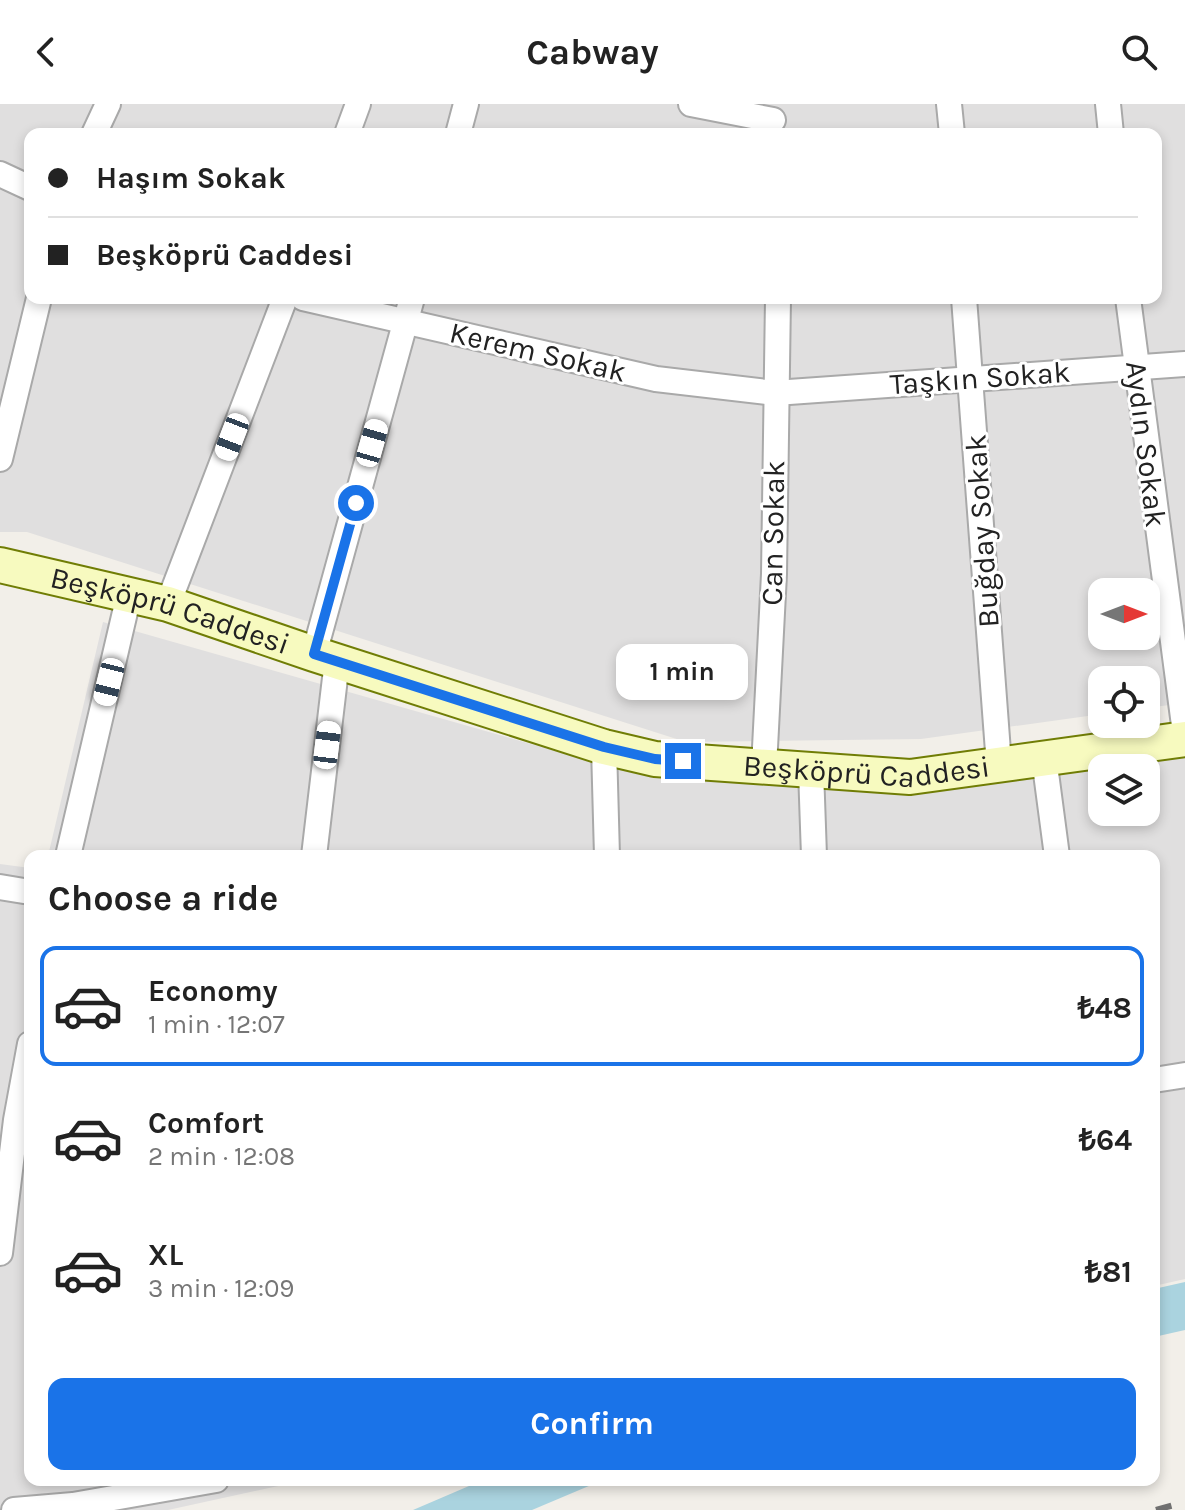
<!DOCTYPE html>
<html lang="en">
<head>
<meta charset="utf-8">
<style>
  body { margin:0; font-family:Karla,sans-serif; background:#f2f2f2; color:#222; height:100vh; display:flex; flex-direction:column; font-size:30px; white-space:nowrap }
  * { box-sizing:border-box; margin:0 }
  p { font-size:26px; color:#767676 }
  .icon { flex:none; width:44px; height:44px; fill:none; stroke:currentColor; stroke-width:2; stroke-linecap:round; stroke-linejoin:round }
  .map { position:relative; flex:1; overflow:hidden }
  .details { position:absolute; left:24px; top:746px; width:1136px; height:636px; display:flex; flex-direction:column; background:#fff; border-radius:16px; box-shadow:0 4px 12px #0003 }
  .details>* { flex:none }
  .banner { position:absolute; left:24px; top:24px; width:1138px; height:176px; border-radius:16px; box-shadow:0 4px 12px #0003; display:grid; align-content:center; height:176px; padding:0 24px; background:#fff }
  .needle { width:52px; rotate:90deg }
  .buttons { position:absolute; left:1088px; top:474px; display:grid; gap:16px }
  .buttons a { display:grid; place-items:center; width:72px; height:72px; border-radius:16px; background:#fff; box-shadow:0 4px 12px #0003; font-size:40px }
  .end { position:absolute; width:36px; height:36px; margin:-18px; border:10px solid #1a73e8; background:#fff; box-shadow:0 0 0 4px #fff }
  .from { border-radius:50% }
  .bubble { position:absolute; height:56px; border-radius:16px; background:#fff; box-shadow:0 4px 12px #0003; font-size:26px; font-weight:700; line-height:56px; text-align:center }
  .car { position:absolute; width:24px; height:48px; margin:-24px -12px; border-radius:10px; box-shadow:0 0 6px 2px #0007; background:linear-gradient(#fff 24%,#345 0 40%,#fff 0 76%,#345 0 86%,#fff 0) }
  .banner b { display:flex; align-items:center; gap:28px; height:76px; font-size:30px }
  .banner b+b { border-top:2px solid #e0e0e0 }
  .banner i { width:20px; height:20px; background:#222 }
  ul { padding:0; list-style:none }
  li { display:flex; align-items:center; gap:24px; height:120px; margin:0 16px 12px; padding:0 8px; border:4px solid transparent; border-radius:16px }
  li div { flex:1 }
  li b { display:block; font-size:30px }
  li em { font-style:normal; font-weight:700 }
  li.current { border-color:#1a73e8 }
  li>.icon { width:72px; height:72px; stroke-width:1.5 }
  h2 { padding:0 24px; font-size:36px; line-height:96px }
  .primary-button { display:flex; gap:16px; margin-top:auto; padding:16px 24px }
  .primary-button a { flex:1; height:92px; border-radius:16px; background:#1a73e8; color:#fff; font-size:32px; font-weight:700; line-height:92px; text-align:center }
  header { display:flex; justify-content:space-between; align-items:center; height:104px; padding:0 24px; background:#fff; font-size:36px; font-weight:700 }
  .map>svg:first-child { display:block }
  .residential { fill:#e0dfdf; fill-rule:evenodd }
  .water { fill:#aad3df }
  .lines { fill:none; stroke-linecap:round; stroke-linejoin:round }
  .street-casing { stroke:#a9a9a9; stroke-width:28 }
  .secondary-casing { stroke:#707d05; stroke-width:38 }
  .street { stroke:#fff; stroke-width:24 }
  .secondary { stroke:#f7fabf; stroke-width:34 }
  .rail { stroke:#707070; stroke-width:6; stroke-dasharray:16 16; stroke-linecap:butt }
  .route { stroke:#1a73e8; stroke-width:10 }
  .labels { text-anchor:middle; dominant-baseline:central; stroke-width:6; stroke-linejoin:round; paint-order:stroke }
  .street-label { font-size:30px; fill:#222; stroke:#fff }
</style>
</head>
<body>
<header><svg class="icon" aria-label="back" viewBox="0 0 24 24"><path d="M15 5l-7 7 7 7"/></svg>Cabway<svg class="icon" aria-label="search" viewBox="0 0 24 24"><circle cx="10" cy="10" r="6"/><path d="M15 15l6 6"/></svg></header>
<div class="map">
<svg width="1185" height="1406" viewBox="0 0 1185 1406">
  <rect width="100%" height="100%" fill="#f2efe9"/>
  <g class="residential">
    <path d="M0 0H1185V599L1146 604V576H1102V610L921 635 686 638 27 428H0ZM30 30H1156V194H30ZM1102 488H1146V532H1102Z"/>
    <path d="M103 518 626 667 911 688 1185 651V1175L1154 1182V752H48ZM1102 664H1146V708H1102Z"/>
    <path d="M0 760 30 764V1376H306L168 1406H0Z"/>
  </g>
  <g class="water">
    <path d="M1185 1178V1226L1154 1233V1185Z"/>
    <path d="M483 1376H603L532 1406H413Z"/>
  </g>
  <g class="lines">
    <defs>
      <g id="street">
        <path d="M691 0 773 16"/>
        <path d="M949 0 952 30"/>
        <path d="M1108 0 1111 30"/>
        <path d="M94 30 108 0"/>
        <path d="M347 30 358 0"/>
        <path d="M458 30 466 0"/>
        <path d="M0 70 30 84"/>
        <path d="M303 194 656 275 775 289 1185 260"/>
        <path d="M964 194 999 661"/>
        <path d="M1128 194 1185 629"/>
        <path d="M0 355 39 194"/>
        <path d="M168 500 285 194"/>
        <path d="M314 550 412 194"/>
        <path d="M604 643 607 752"/>
        <path d="M1044 654 1057 752"/>
        <path d="M764 663 774 470 778 194"/>
        <path d="M811 666 814 752"/>
        <path d="M68 752 129 491"/>
        <path d="M314 752 337 557"/>
        <path d="M0 783 30 788"/>
        <path d="M1154 976 1185 971"/>
        <path d="M0 1149 16 1016 30 940"/>
        <path d="M14 1406 73 1401 216 1376"/>
      </g>
      <g id="secondary">
        <path id="s1" d="M0 461 168 500 314 550 604 643 655 655 910 673 1185 635"/>
      </g>
    </defs>
    <use href="#street" class="street-casing"/>
    <use href="#secondary" class="secondary-casing"/>
    <use href="#street" class="street"/>
    <use href="#secondary" class="secondary"/>
    <path class="rail" d="M1156 1406 1185 1398"/>
  </g>
  <g class="lines">
    <path class="route" d="M356 399 314 550 604 643 655 655 683 657"/>
  </g>
  <g class="labels">
    <g class="street-label">
      <text transform="translate(538 248) rotate(13)">Kerem Sokak</text>
      <text transform="translate(980 274) rotate(-4)">Taşkın Sokak</text>
      <text transform="translate(1146 340) rotate(83)">Aydın Sokak</text>
      <text transform="translate(982 427) rotate(-94)">Buğday Sokak</text>
      <text transform="translate(773 429) rotate(-89)">Can Sokak</text>
      <text stroke="none"><textPath href="#s1" startOffset="176">Beşköprü Caddesi</textPath></text>
      <text stroke="none"><textPath href="#s1" startOffset="896">Beşköprü Caddesi</textPath></text>
    </g>
  </g>
</svg>
<div class="buttons">
<a><svg class="needle" viewBox="-14 -14 28 28"><path d="M0-13l5 13h-10z" fill="#e53935"/><path d="M0 13l5-13h-10z" fill="#767676"/></svg></a>
<a><svg class="icon" aria-label="locate" viewBox="0 0 24 24"><circle cx="12" cy="12" r="6"/><path d="M12 2v4M12 18v4M2 12h4M18 12h4"/></svg></a>
<a><svg class="icon" aria-label="layers" viewBox="0 0 24 24"><path d="M12 4l9 5-9 5-9-5zM3 14l9 5 9-5"/></svg></a>
</div>
<i class="end from" style="left:356px;top:399px"></i>
<i class="end" style="left:683px;top:657px"></i>
<div class="bubble" style="left:616px;top:540px;width:132px">1 min</div>
<i class="car" style="left:232px;top:333px;rotate:201deg"></i>
<i class="car" style="left:372px;top:339px;rotate:16deg"></i>
<i class="car" style="left:109px;top:578px;rotate:194deg"></i>
<i class="car" style="left:327px;top:641px;rotate:7deg"></i>
<div class="banner">
<b><i class="from"></i>Haşım Sokak</b>
<b><i></i>Beşköprü Caddesi</b>
</div>
<section class="details">
<h2>Choose a ride</h2>
<ul>
<li class="current"><svg class="icon" aria-label="car" viewBox="0 0 24 24"><path d="M5 17H2v-5l4-1 3-4h7l3 4 3 1v5h-3M9 17h6M6 11h13"/><circle cx="7" cy="17" r="2"/><circle cx="17" cy="17" r="2"/></svg><div><b>Economy</b><p>1 min · 12:07</p></div><em>₺48</em></li>
<li><svg class="icon" aria-label="car" viewBox="0 0 24 24"><path d="M5 17H2v-5l4-1 3-4h7l3 4 3 1v5h-3M9 17h6M6 11h13"/><circle cx="7" cy="17" r="2"/><circle cx="17" cy="17" r="2"/></svg><div><b>Comfort</b><p>2 min · 12:08</p></div><em>₺64</em></li>
<li><svg class="icon" aria-label="car" viewBox="0 0 24 24"><path d="M5 17H2v-5l4-1 3-4h7l3 4 3 1v5h-3M9 17h6M6 11h13"/><circle cx="7" cy="17" r="2"/><circle cx="17" cy="17" r="2"/></svg><div><b>XL</b><p>3 min · 12:09</p></div><em>₺81</em></li>
</ul>
<div class="primary-button"><a>Confirm</a></div>
</section>
</div>
</body>
</html>
